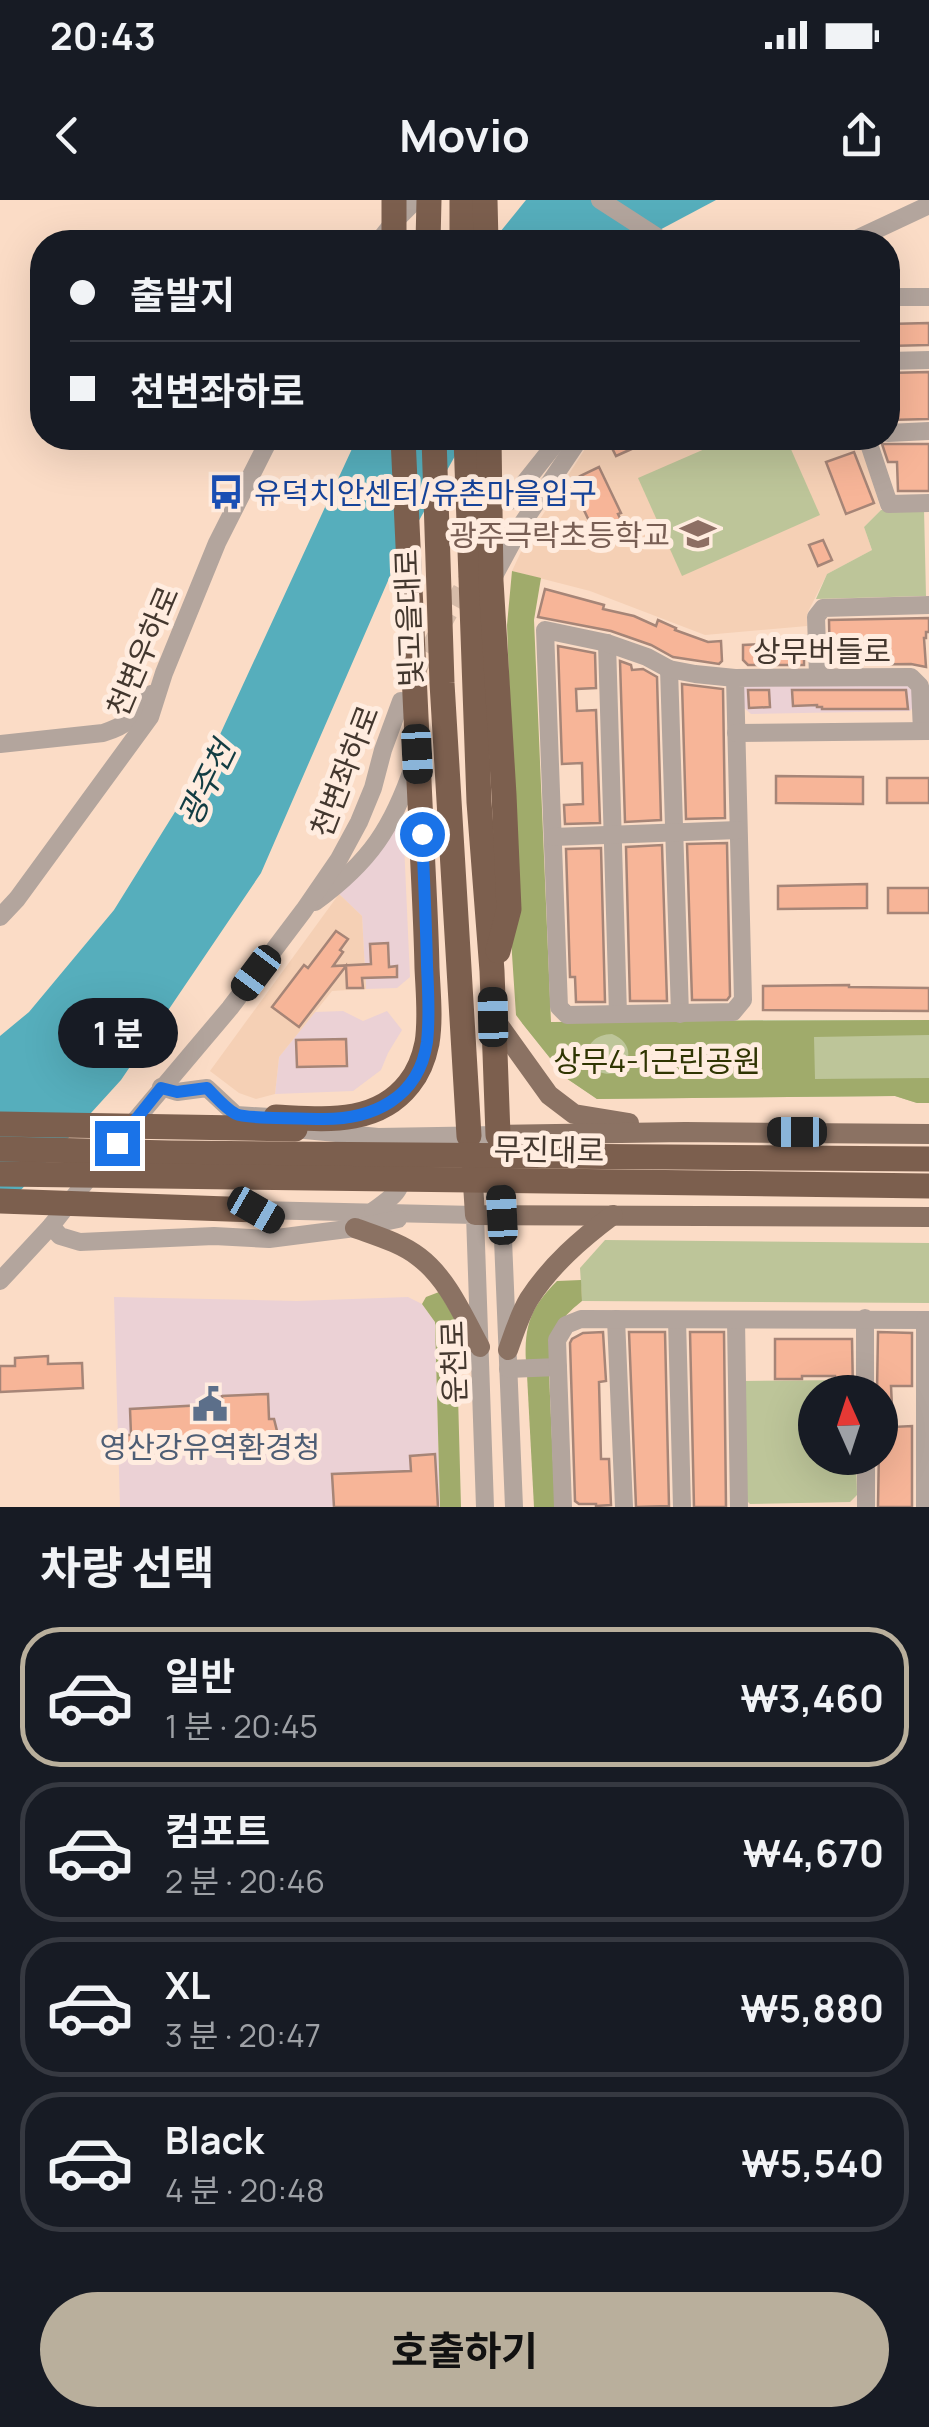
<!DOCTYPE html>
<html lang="ko">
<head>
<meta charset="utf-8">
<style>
  body { margin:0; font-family:Manrope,"Noto Sans KR",sans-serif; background:#242831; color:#f1f3f6; height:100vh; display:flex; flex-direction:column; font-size:38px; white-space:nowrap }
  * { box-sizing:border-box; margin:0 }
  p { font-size:32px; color:#9ea1a6 }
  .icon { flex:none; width:55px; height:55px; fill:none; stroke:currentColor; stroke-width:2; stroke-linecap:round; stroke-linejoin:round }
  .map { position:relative; height:1307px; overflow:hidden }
  .panel { display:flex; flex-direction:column; background:#171b24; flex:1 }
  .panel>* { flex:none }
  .guide { position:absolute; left:30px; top:30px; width:870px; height:220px; border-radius:40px; box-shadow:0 10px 40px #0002; display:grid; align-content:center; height:220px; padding:0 40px; background:#171b24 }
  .needle { width:65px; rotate:357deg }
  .fabs { position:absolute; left:798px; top:1175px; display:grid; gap:20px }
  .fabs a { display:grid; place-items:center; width:100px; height:100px; border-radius:50%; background:#171b24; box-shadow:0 10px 40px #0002; font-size:50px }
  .end { position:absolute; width:45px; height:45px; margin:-22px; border:12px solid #1a73e8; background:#fff; box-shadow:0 0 0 5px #fff }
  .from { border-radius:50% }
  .bubble { position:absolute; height:70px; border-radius:35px; background:#171b24; box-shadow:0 10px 40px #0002; font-size:32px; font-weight:700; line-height:70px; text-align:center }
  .car { position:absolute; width:30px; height:60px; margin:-30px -15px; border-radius:12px; box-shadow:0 0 8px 2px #0007; background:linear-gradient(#222 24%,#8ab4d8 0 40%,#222 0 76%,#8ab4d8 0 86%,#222 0) }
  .guide b { display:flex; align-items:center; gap:35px; height:95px; font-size:38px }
  .guide b+b { border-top:2px solid #363941 }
  .guide i { width:25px; height:25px; background:#f1f3f6 }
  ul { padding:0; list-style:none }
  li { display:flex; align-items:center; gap:30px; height:140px; margin:0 20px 15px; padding:0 20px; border:5px solid #363941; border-radius:40px }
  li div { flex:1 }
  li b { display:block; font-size:38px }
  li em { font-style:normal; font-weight:700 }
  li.current { border-color:#b9af9c }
  li>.icon { width:90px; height:90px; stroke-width:1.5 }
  h2 { padding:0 40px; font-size:45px; line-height:120px }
  .primary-button { display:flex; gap:20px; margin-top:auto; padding:20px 40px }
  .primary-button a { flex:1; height:115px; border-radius:60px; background:#b9af9c; color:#111; font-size:40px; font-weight:700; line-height:115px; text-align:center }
  .status { display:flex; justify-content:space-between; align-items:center; height:70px; padding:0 50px; background:#171b24; direction:ltr }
  .status svg { height:28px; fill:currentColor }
  header { display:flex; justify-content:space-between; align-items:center; height:130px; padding:0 40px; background:#171b24; font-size:45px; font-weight:700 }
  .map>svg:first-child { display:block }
  .commercial { fill:#ebd1d5 }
  .built { fill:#f5d0b5 }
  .green { fill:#bdc599 }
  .forest { fill:#a0ab6b; fill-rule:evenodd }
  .water { fill:#56aebc }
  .building { fill:#f7b598; stroke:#a68577; stroke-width:2.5 }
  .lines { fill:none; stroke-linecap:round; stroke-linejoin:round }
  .minor-tunnel { stroke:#d6bba8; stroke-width:18; stroke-dasharray:18 9; stroke-linecap:butt }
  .minor { stroke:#b3a59d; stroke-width:18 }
  .major { stroke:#8b7263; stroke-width:20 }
  .highway { stroke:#7c5f4e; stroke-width:25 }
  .route { stroke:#1a73e8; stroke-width:12 }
  .labels { text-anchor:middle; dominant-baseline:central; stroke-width:10; stroke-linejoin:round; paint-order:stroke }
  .transit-label { font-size:30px; fill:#164399; stroke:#ffecdf; text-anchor:start }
  .education-label { font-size:30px; fill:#785e54; stroke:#ffecdf; text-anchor:end }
  .street-label { font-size:30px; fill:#43372e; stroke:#ffecdf }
  .park-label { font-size:30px; fill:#2f3502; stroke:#ffecdf }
  .service-label { font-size:30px; fill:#4e5e75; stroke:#ffecdf }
  .water-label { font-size:32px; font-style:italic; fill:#123c42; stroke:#ffecdf }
</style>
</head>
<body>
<div class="status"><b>20:43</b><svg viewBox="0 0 49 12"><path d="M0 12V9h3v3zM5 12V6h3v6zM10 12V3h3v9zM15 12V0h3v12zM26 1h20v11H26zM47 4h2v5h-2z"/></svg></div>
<header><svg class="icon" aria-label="back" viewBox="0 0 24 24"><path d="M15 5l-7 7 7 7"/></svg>Movio<svg class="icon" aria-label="share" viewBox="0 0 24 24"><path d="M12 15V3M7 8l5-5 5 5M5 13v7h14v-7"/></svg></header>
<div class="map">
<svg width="929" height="1307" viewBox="0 0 929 1307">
  <rect width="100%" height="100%" fill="#fbdcc6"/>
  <g class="commercial">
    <path d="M747 482 908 483 915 490V505L910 511 751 514 742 506V488Z"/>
    <path d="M399 618 403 621 410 777 397 788 366 789 362 716 339 694 368 665Z"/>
    <path d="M343 811 363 821 387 811 402 830 388 853 381 870 353 891 275 894 279 857 315 812Z"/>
    <path d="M114 1097 297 1101 408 1097 422 1104 435 1122 440 1307H120Z"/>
  </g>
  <g class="built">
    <path d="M592 238H859L881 310 864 327 872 350 827 374 807 414V426L705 435 590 391 512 371 526 341Z"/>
    <path d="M339 694 362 716 366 789 332 791 279 857 275 894 256 899 239 893 210 871Z"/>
  </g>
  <g class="green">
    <path d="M730 238H786L820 315 682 376 638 278Z"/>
    <path d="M924 309 926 396 816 399 827 374 872 350 864 327 881 310Z"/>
    <path d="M753 820H929V903H917L895 896 597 899 566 878 522 823Z"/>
    <path d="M605 1040 929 1043V1103L582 1101 580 1068Z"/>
    <path d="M855 1180V1192H815V1258H856L857 1295 850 1302 750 1304 744 1298 742 1181Z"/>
  </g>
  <g class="forest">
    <path d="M512 371 541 378 534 420 551 822 929 820V835L814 837 815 879 929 878V903H917L895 896 597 899 566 878 522 823 516 815 511 739 517 705 507 425ZM612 834C632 842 634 861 616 873 581 880 576 835 612 834Z"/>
    <path d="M581 1080 582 1101C557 1121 554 1131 549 1162H526C524 1125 531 1107 557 1081Z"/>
    <path d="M439 1092 456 1121 461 1307H440L435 1122 422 1104 426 1097Z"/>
    <path d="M549 1174 555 1307H534L527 1175Z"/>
  </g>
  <g class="water">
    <path d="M526 0H716L637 42H492Z"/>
    <path d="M357 238H465L397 360 261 673 121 880 0 1013V836L29 812 114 710 211 554Z"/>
  </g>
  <g class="building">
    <path d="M929 123V145L888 146V124Z"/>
    <path d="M929 172V219L888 220V173Z"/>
    <path d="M607 238H656L616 256Z"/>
    <path d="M882 244H929V291H898L897 262H888Z"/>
    <path d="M854 252 874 303 846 314 826 262Z"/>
    <path d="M599 267 621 313 618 314 627 333 601 346 573 287 583 283 580 276Z"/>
    <path d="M823 340 832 360 818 366 809 345Z"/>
    <path d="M545 389 604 405 603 409 634 416 656 426 658 420 676 428 675 430 708 442 721 441 722 461 719 464 673 457 651 445 611 431 538 417Z"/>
    <path d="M929 418V432H926V438H924L926 467 911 464 830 465 829 420Z"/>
    <path d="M804 436V465H748L743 460V445L765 444V440Z"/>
    <path d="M558 446 595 453 596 488 576 489 577 511 596 510 600 623 565 624 564 605 583 604 582 563 562 564Z"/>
    <path d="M620 461 631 465 632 470 643 469 657 477 661 620 625 622Z"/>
    <path d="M682 484 723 489 725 618 686 619Z"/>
    <path d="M748 490H769L770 507 749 508Z"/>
    <path d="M792 490H906L908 509H822V507H817V505L793 506Z"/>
    <path d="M776 576 863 577V604L776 603Z"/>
    <rect x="887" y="578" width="42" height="25"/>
    <path d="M727 643 730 796 727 800H692L687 644Z"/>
    <path d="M662 645 667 801H630L626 647Z"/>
    <path d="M601 648 605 802H576L575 777H570L566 649Z"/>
    <path d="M867 684V708L778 709V686Z"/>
    <rect x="888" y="688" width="41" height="25"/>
    <path d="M336 731 348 739 340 750 343 752 333 766 371 764 370 744 388 743 389 767 397 766V777L362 778 363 788H347L346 766 299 827 272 807 304 765 308 768Z"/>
    <path d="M849 785V787L929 788V811L763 810V786Z"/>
    <path d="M346 839 347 866 297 867 296 840Z"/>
    <path d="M603 1132 606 1181 599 1182 601 1259H609L611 1305 596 1306V1304H579L575 1301 570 1143 572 1139 583 1133Z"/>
    <path d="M629 1132H665L669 1306 636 1307Z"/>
    <path d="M690 1132H724L726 1307H694Z"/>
    <path d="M878 1132 912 1133V1186H891L893 1227 912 1226V1307H878L880 1192H877Z"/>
    <path d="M775 1139H852L853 1192H836L835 1176H802V1179H775Z"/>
    <path d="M48 1156V1164L82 1163 83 1188 0 1192V1166H15V1158Z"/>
    <path d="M268 1194 269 1219H274L277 1231 272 1242 261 1250H251L240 1245 217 1254 199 1248 177 1255 161 1250 145 1257 137 1254 127 1242V1235H131L130 1209 222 1204V1196Z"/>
    <path d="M435 1254 438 1307H334L332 1274 411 1271 410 1256Z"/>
  </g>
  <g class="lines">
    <path class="minor-tunnel" d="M414 476 469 376"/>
    <g class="minor">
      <path d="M600 0 665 42"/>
      <path d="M378 42 393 23 416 0"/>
      <path d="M850 42 929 5"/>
      <path d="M888 97H929"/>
      <path d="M888 161 929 160"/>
      <path d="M888 233 929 231"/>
      <path d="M867 238 889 304 929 303"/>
      <path d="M510 301 560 238"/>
      <path d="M494 376 522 324 580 238"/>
      <path d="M607 443 618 814"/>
      <path d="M669 469 680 814"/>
      <path d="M818 476 816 417 823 408 929 405"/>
      <path d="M735 478 743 800 733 812 567 815 559 807 545 430 607 443 647 457 669 469 695 474 735 478 911 477 920 486 922 531"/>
      <path d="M736 533 929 531"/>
      <path d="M0 544 103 533C128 525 137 516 151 494"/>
      <path d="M553 637 738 630"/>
      <path d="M315 702C370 662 393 627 414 564"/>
      <path d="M0 717 17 699 150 517 164 473 217 343 270 238"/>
      <path d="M161 887 177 892 207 888 236 915 270 917"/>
      <path d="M284 928 378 937 498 935"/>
      <path d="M127 930 230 808 304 710 339 659 359 622 373 588 383 550 401 501"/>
      <path d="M256 1010 475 1015 485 1307"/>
      <path d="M373 1011C387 1001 406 990 401 970"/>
      <path d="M502 1015 514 1307"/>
      <path d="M51 1026 60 1036 80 1042 214 1036 269 1039 355 1028 398 1019"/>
      <path d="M0 1081 51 1026 95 970"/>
      <path d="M865 1118V1192"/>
      <path d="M616 1119 624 1307"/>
      <path d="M677 1120 682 1307"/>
      <path d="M736 1120 739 1307"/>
      <path d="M508 1169 558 1167"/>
      <path d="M866 1258V1307"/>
      <path d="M563 1307 557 1140 566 1125 581 1119 929 1120"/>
      <path d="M925 1307V1120"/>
    </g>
    <g class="major">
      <path d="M493 817 549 895 574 914 629 923"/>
      <path d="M472 968 475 1015 929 1017"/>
      <path d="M502 1015 498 935 685 932 929 934"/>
      <path d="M355 1028C377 1036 401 1043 419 1057 448 1079 463 1116 480 1147"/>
      <path d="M508 1150C514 1133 520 1114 529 1099 551 1065 581 1039 613 1015"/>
    </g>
    <g class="highway">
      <path d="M462 0V42"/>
      <path d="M485 0 486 42"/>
      <path d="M394 42V0"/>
      <path d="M428 42 429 0"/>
      <path d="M434 238 442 483 469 936"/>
      <path d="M466 238 479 602 492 771 498 935"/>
      <path d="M489 238 491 381 504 595 509 709 498 751"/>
      <path d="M276 917C323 919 376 926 409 884 418 873 424 858 427 843 431 819 428 792 427 768 426 720 423 672 421 624 414 495 410 366 403 238"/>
      <path d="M0 924 295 929"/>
      <path d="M0 949 171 953 929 959"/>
      <path d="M0 974 929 986"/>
      <path d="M0 1001 256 1010"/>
    </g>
  </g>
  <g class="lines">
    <path class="route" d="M117 943 161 888 177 892 207 888C215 896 226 909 236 914 246 919 305 918 320 919 373 920 419 898 427 842 430 816 428 790 427 765 426 721 424 677 422 634"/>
  </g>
  <defs>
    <symbol id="bus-bare" viewBox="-9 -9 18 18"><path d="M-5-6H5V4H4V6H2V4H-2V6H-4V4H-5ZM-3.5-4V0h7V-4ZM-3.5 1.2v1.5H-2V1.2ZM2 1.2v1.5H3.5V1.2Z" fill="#1a4fb4" stroke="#ffecdf" stroke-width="2.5" paint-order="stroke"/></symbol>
    <symbol id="school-bare" viewBox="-9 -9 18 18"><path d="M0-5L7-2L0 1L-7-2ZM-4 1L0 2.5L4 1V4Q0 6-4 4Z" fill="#8d6e63" stroke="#ffecdf" stroke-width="2.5" paint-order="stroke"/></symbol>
    <symbol id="civic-bare" viewBox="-9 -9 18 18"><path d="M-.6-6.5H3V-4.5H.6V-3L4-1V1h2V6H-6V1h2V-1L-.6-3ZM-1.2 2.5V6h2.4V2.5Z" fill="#5c6f8a" stroke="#ffecdf" stroke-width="2.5" paint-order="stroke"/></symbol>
  </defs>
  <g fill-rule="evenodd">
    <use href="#bus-bare" x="201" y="267" width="50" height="50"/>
    <use href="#school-bare" x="673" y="309" width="50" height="50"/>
    <use href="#civic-bare" x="185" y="1179" width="50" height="50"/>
  </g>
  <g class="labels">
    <g class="transit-label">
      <text x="254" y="292">유덕치안센터/유촌마을입구</text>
    </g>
    <g class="education-label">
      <text x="670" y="334">광주극락초등학교</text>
    </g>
    <g class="street-label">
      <text transform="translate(408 418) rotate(-92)">빛고을대로</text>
      <text x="822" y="450">상무버들로</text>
      <text transform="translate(142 451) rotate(-67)">천변우하로</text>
      <text transform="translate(344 571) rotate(-69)">천변좌하로</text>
      <text transform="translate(549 949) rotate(1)">무진대로</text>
      <text transform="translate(453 1162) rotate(-92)">운천로</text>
    </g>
    <g class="park-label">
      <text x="657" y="860">상무4-1근린공원</text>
    </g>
    <g class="service-label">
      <text x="210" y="1246">영산강유역환경청</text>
    </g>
    <g class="water-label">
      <text transform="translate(206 583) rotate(-64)">광주천</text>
    </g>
  </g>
</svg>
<div class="fabs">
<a><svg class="needle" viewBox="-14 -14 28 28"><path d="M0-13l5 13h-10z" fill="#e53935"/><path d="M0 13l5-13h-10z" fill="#9ea1a6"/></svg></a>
</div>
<i class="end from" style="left:422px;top:634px"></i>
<i class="end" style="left:117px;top:943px"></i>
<div class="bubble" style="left:58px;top:798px;width:120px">1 분</div>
<i class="car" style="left:417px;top:554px;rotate:177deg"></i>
<i class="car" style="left:256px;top:773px;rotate:217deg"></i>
<i class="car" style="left:493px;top:817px;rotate:359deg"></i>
<i class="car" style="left:797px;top:932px;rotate:270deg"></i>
<i class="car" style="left:256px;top:1010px;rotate:120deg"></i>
<i class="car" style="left:502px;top:1015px;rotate:357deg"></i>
<div class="guide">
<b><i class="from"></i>출발지</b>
<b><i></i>천변좌하로</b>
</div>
</div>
<section class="panel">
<h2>차량 선택</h2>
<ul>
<li class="current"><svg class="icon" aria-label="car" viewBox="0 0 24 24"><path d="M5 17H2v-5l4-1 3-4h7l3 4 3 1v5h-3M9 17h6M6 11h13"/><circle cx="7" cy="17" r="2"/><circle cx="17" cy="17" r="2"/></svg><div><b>일반</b><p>1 분 · 20:45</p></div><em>₩3,460</em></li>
<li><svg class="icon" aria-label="car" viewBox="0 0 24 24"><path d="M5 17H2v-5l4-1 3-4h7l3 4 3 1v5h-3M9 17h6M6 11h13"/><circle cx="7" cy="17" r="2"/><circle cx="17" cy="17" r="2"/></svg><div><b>컴포트</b><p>2 분 · 20:46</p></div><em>₩4,670</em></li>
<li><svg class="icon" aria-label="car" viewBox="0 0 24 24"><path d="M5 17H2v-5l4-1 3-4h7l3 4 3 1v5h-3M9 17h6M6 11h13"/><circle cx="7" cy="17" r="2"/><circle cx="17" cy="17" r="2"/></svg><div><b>XL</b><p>3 분 · 20:47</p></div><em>₩5,880</em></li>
<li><svg class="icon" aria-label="car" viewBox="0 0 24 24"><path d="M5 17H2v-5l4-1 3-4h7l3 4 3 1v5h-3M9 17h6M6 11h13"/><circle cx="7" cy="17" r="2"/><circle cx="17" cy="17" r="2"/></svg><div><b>Black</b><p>4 분 · 20:48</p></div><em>₩5,540</em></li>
</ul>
<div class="primary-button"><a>호출하기</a></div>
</section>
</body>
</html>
